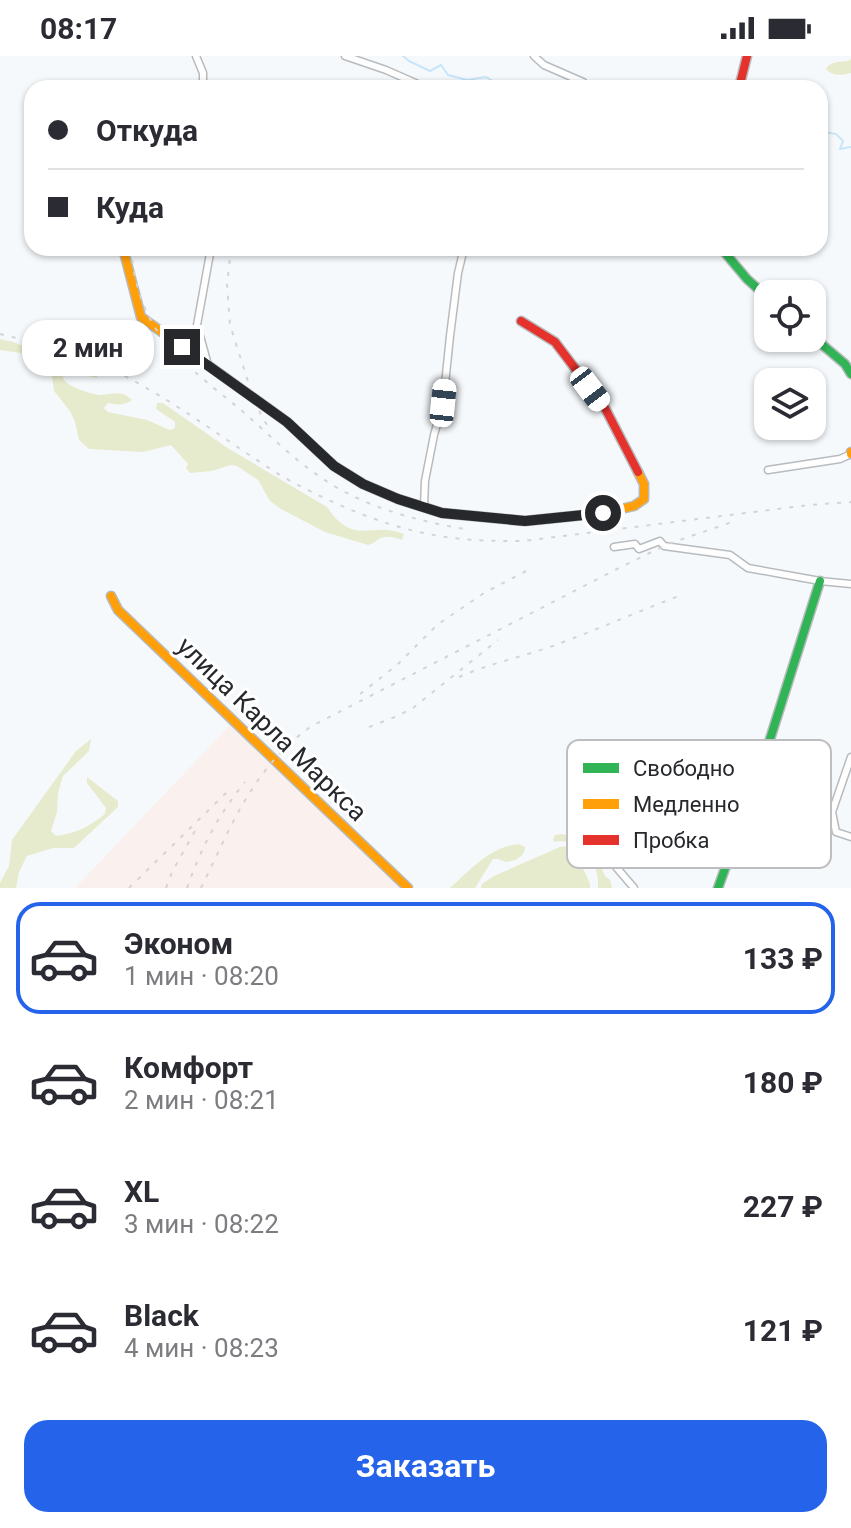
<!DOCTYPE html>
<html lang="ru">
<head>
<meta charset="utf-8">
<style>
  body { margin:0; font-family:Roboto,sans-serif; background:#f7f7f7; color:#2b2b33; height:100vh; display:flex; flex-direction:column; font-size:30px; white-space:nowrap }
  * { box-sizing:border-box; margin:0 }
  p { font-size:26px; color:#7c7c81 }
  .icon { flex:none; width:44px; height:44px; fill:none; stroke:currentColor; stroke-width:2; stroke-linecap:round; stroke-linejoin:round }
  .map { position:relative; height:832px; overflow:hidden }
  .sheet { display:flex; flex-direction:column; background:#fff; flex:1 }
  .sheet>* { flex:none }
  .banner { position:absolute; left:24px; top:24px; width:804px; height:176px; border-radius:24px; box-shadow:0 2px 6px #0004; display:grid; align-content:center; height:176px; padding:0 24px; background:#fff }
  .buttons { position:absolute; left:754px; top:224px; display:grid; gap:16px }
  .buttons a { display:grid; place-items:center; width:72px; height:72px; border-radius:16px; background:#fff; box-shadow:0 2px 6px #0004; font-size:40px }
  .end { position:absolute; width:36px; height:36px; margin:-18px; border:10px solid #26282c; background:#fff; box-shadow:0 0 0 4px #fff }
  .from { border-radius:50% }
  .bubble { position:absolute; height:56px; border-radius:24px; background:#fff; box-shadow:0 2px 6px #0004; font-size:26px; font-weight:700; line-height:56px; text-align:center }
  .car { position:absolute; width:24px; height:48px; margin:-24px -12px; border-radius:10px; box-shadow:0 0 6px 2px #0007; background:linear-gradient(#fff 24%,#345 0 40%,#fff 0 76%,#345 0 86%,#fff 0) }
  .banner b { display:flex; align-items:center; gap:28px; height:76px; font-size:30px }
  .banner b+b { border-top:2px solid #e1e1e2 }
  .banner i { width:20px; height:20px; background:#2b2b33 }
  ul { padding:14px 0 0; list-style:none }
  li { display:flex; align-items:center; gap:24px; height:112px; margin:0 16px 12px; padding:0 8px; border:4px solid transparent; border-radius:24px }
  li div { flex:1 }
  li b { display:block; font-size:30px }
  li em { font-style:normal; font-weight:700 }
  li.current { border-color:#2563eb }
  li>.icon { width:72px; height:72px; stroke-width:1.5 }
  .cta { display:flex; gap:16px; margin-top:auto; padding:16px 24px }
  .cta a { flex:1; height:92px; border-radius:24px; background:#2563eb; color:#fff; font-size:32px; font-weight:700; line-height:92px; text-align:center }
  .status { display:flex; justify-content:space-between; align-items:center; height:56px; padding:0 40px; background:#fff; direction:ltr }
  .status svg { height:22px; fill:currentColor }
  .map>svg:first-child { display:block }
  .industrial { fill:#faf1ee }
  .green { fill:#e7ebcd }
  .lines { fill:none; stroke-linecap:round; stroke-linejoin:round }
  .stream { stroke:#c7e6fa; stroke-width:2 }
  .street-casing { stroke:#b8bbbe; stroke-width:9 }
  .fast-casing { stroke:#b8bbbe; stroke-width:11 }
  .slow-casing { stroke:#b8bbbe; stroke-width:11 }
  .jam-casing { stroke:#b8bbbe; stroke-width:11 }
  .street { stroke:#fefeff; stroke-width:6 }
  .fast { stroke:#30b455; stroke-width:8 }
  .slow { stroke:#ff9f0a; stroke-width:8 }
  .jam { stroke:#e5322d; stroke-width:8 }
  .rail { stroke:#d4d4d6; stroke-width:2; stroke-dasharray:4 8; stroke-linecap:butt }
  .route { stroke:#26282c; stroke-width:10 }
  .labels { text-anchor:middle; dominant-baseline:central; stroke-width:6; stroke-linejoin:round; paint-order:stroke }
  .street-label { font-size:26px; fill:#26282c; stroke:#fff }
  .key { fill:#fff; stroke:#bebec0; stroke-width:2 }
  .key-label { font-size:22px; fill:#26282c }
</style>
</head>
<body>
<div class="status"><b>08:17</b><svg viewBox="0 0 49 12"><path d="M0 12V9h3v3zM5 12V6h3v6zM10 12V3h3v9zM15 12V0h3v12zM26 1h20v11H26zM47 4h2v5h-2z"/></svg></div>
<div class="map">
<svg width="851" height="832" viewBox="0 0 851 832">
  <rect width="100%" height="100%" fill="#f6f9fc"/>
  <path class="industrial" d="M230 669 271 709 401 832H75Z"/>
  <g class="green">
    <path d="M851 3V17C842 19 833 21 826 13 830 5 840 6 848 5Z"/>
    <path d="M0 283 13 286 36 295 60 299 96 311 99 316 97 322 68 315 63 319C63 321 63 323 65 325 69 331 94 339 101 339 114 338 121 334 132 344 123 350 118 349 108 347L104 352 108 356 147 364 170 374 175 372V366L156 353 157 347H163L226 391 327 451C355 492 371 464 404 478L402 484C396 482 387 479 381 482 376 484 374 488 368 489L325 476 281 453 270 445 258 424 237 410 231 409 212 415 190 417 186 412 188 408 171 389 143 396 89 393 79 384 75 366 70 355 54 335 52 321 45 305 20 297 0 294Z"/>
    <path d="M91 683 89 695 63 720 58 737 57 756 51 775 56 780C76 777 89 771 105 758L106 752 87 727V721L118 745V751L74 792H53L27 800 19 816 16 832H0V827L9 810 12 784 76 695Z"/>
    <path d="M561 778 588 783 605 820 610 824 612 832H598C600 806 582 781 554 786L553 783 555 779Z"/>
    <path d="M519 788 525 791C525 801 515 805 506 806L498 803H493L475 832H450C470 814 491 790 519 788Z"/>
    <path d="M568 790 575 794 590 828V832H481L482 828 494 820 560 791Z"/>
  </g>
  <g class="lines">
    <g class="stream">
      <path d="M403 0 409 5 430 15 441 9 448 19 467 24 486 21 505 32"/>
      <path d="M820 79 822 76 836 78 843 85 840 93 851 91"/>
    </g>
    <defs>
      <g id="street">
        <path d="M196 0 203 17V32"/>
        <path d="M345 0 386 14 427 32"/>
        <path d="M534 0 544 9 583 26 588 32"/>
        <path d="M208 309 197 269 211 192"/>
        <path d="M768 414 840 403 851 398"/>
        <path d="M424 451 425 425 434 379 443 347 450 280 458 217 464 192"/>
        <path d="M614 491 635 488 639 493 660 485 664 490 730 499 748 512 820 525 851 528"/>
        <path d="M851 701 832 756 836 776 851 781"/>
        <path d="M593 784 634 832"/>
      </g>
      <g id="fast">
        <path d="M721 192 747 223 768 242"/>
        <path d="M812 280 845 308 851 318"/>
        <path d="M718 832 759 718 820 525"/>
      </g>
      <g id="slow">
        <path d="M123 192 141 261 287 366 334 410 363 428 398 443 442 457 525 465 603 457 634 450 644 443V428L638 416"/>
        <path d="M851 396V398"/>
        <path d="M111 540 118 554 408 832"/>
      </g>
      <g id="jam">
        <path d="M739 32 747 0"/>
        <path d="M521 265 555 286 605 352 638 416"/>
      </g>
    </defs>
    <use href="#street" class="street-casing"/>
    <use href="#fast" class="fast-casing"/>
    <use href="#slow" class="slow-casing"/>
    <use href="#jam" class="jam-casing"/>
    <use href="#street" class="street"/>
    <use href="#fast" class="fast"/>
    <use href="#slow" class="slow"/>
    <use href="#jam" class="jam"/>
    <g class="rail">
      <path d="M131 192C133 221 141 249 156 273 177 305 212 330 241 354 274 383 307 417 347 437 383 456 425 466 464 473"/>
      <path d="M231 192 227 229 230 269 253 341 262 361 269 372"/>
      <path d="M0 278C28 285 56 291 83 301 155 329 218 380 283 421 337 450 393 475 454 482 477 485 500 485 523 485L809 449 851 446"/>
      <path d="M459 621C491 607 526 600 558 588 601 572 642 554 684 538"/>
      <path d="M360 638 397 609 437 569 484 537 526 515"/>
      <path d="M369 671 395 661 413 652 498 584"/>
      <path d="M129 832 226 737"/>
      <path d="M166 832 172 816 195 775"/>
      <path d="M187 832C202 790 217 761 245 726"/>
      <path d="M201 832C232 769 251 715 310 671L623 510 668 488 732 466"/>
    </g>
  </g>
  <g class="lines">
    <path class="route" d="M182 291 287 366 334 410 363 428 398 443 442 457 525 465 603 457"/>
  </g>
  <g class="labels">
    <g class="street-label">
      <text transform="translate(272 673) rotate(44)">улица Карла Маркса</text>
    </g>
  </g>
  <rect x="567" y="684" width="264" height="128" rx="12" class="key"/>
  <rect x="583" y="707" width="36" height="10" fill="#30b455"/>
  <rect x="583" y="743" width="36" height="10" fill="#ff9f0a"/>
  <rect x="583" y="779" width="36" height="10" fill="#e5322d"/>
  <g class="key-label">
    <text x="633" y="720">Свободно</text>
    <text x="633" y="756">Медленно</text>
    <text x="633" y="792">Пробка</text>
  </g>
</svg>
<div class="buttons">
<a><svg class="icon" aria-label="locate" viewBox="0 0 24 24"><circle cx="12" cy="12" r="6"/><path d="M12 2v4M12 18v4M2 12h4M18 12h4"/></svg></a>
<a><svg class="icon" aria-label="layers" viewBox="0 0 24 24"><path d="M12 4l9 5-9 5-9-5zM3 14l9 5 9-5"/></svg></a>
</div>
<i class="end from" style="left:603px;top:457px"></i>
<i class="end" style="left:182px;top:291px"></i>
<div class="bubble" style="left:22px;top:264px;width:132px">2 мин</div>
<i class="car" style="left:590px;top:333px;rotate:143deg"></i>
<i class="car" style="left:443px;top:347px;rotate:6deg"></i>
<div class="banner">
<b><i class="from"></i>Откуда</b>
<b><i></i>Куда</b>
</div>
</div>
<section class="sheet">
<ul>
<li class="current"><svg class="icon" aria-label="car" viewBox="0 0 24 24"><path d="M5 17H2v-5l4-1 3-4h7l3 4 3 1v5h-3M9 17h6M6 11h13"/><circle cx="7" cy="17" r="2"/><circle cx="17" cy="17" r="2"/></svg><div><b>Эконом</b><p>1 мин · 08:20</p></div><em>133 ₽</em></li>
<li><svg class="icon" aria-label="car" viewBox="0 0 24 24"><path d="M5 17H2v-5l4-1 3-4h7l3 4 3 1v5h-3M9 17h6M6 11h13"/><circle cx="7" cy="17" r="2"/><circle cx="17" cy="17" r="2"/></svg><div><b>Комфорт</b><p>2 мин · 08:21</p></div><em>180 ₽</em></li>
<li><svg class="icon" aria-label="car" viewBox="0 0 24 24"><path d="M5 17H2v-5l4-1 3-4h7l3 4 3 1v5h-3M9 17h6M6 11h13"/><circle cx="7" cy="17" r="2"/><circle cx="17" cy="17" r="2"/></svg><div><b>XL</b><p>3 мин · 08:22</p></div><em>227 ₽</em></li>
<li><svg class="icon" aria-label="car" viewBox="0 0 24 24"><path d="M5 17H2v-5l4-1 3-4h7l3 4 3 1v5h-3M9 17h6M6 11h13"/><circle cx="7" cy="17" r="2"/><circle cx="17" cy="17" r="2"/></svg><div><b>Black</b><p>4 мин · 08:23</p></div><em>121 ₽</em></li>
</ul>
<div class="cta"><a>Заказать</a></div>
</section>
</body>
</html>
